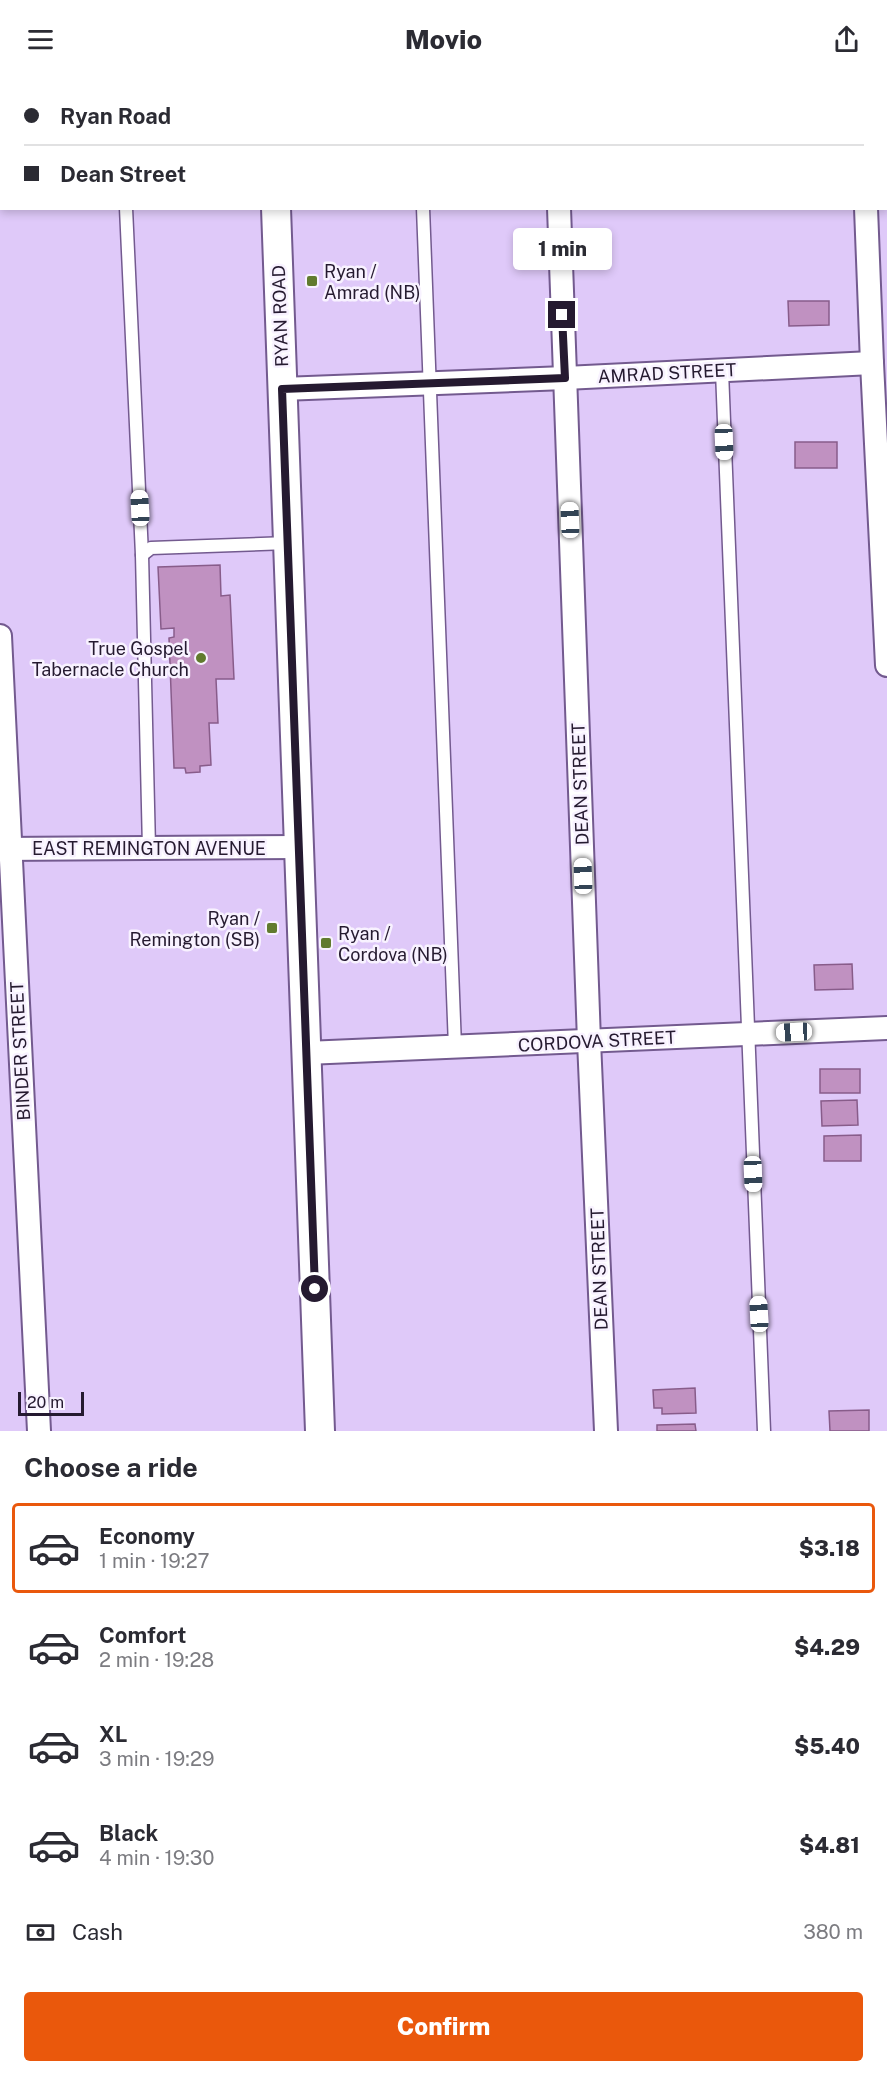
<!DOCTYPE html>
<html lang="en">
<head>
<meta charset="utf-8">
<style>
  body { margin:0; font-family:"Public Sans",sans-serif; background:#f2f2f3; color:#2b2b33; height:100vh; display:flex; flex-direction:column; font-size:22px; white-space:nowrap }
  * { box-sizing:border-box; margin:0 }
  p { font-size:20px; color:#7c7c81 }
  .icon { flex:none; width:33px; height:33px; fill:none; stroke:currentColor; stroke-width:2; stroke-linecap:round; stroke-linejoin:round }
  .map { position:relative; height:1353px; overflow:hidden }
  .drawer { display:flex; flex-direction:column; background:#fff; flex:1 }
  .drawer>* { flex:none }
  .banner { position:absolute; left:0px; top:0px; width:888px; height:132px; box-shadow:0 3px 9px #0003; display:grid; align-content:center; height:132px; padding:0 24px; background:#fff }
  .scale { position:absolute; left:18px; bottom:15px; width:66px; box-sizing:border-box; padding-left:6px; border:3px solid #251a30; border-top:0; font-size:16px; line-height:21px; white-space:nowrap; color:#251a30; -webkit-text-stroke:4px #f8f2ff; paint-order:stroke }
  .end { position:absolute; width:27px; height:27px; margin:-14px; border:8px solid #251a30; background:#fff; box-shadow:0 0 0 3px #fff }
  .from { border-radius:50% }
  .bubble { position:absolute; height:42px; border-radius:6px; background:#fff; box-shadow:0 3px 9px #0003; font-size:20px; font-weight:800; line-height:42px; text-align:center }
  .car { position:absolute; width:18px; height:36px; margin:-18px -9px; border-radius:8px; box-shadow:0 0 4px 2px #0007; background:linear-gradient(#fff 24%,#345 0 40%,#fff 0 76%,#345 0 86%,#fff 0) }
  .banner b { display:flex; align-items:center; gap:21px; height:57px; font-size:22px }
  .banner b+b { border-top:2px solid #e1e1e2 }
  .banner i { width:15px; height:15px; background:#2b2b33 }
  ul { padding:0; list-style:none }
  li { display:flex; align-items:center; gap:18px; height:90px; margin:0 12px 9px; padding:0 12px; border:3px solid transparent; border-radius:6px }
  li div { flex:1 }
  li b { display:block; font-size:22px }
  li em { font-style:normal; font-weight:800 }
  li.current { border-color:#ea580c }
  li>.icon { width:54px; height:54px; stroke-width:1.5 }
  h2 { padding:0 24px; font-size:27px; line-height:72px }
  .pay { display:flex; align-items:center; gap:15px; height:66px; padding:0 24px; font-size:22px }
  .pay p { margin-inline-start:auto }
  .button { display:flex; gap:12px; margin-top:auto; padding:12px 24px }
  .button a { flex:1; height:69px; border-radius:6px; background:#ea580c; color:#fff; font-size:24px; font-weight:800; line-height:69px; text-align:center }
  header { display:flex; justify-content:space-between; align-items:center; height:78px; padding:0 24px; background:#fff; font-size:27px; font-weight:800 }
  .map>svg:first-child { display:block }
  .building { fill:#c091c1; stroke:#885c8a; stroke-width:1.5 }
  .lines { fill:none; stroke-linecap:round; stroke-linejoin:round }
  .service-casing { stroke:#735a8f; stroke-width:15 }
  .minor-casing { stroke:#735a8f; stroke-width:26 }
  .tertiary-casing { stroke:#735a8f; stroke-width:32 }
  .service { stroke:#fff; stroke-width:12 }
  .minor { stroke:#fff; stroke-width:22 }
  .tertiary { stroke:#fff; stroke-width:28 }
  .route { stroke:#251a30; stroke-width:8 }
  .poi-dot { fill:#617b2e; stroke:#f8f2ff; stroke-width:2 }
  .labels { text-anchor:middle; dominant-baseline:central; stroke-width:5; stroke-linejoin:round; paint-order:stroke }
  .poi-label { font-size:18px; fill:#251a30; stroke:#f8f2ff; text-anchor:start }
  .street-label { font-size:18px; fill:#251a30; stroke:#f8f2ff }
</style>
</head>
<body>
<header><svg class="icon" aria-label="menu" viewBox="0 0 24 24"><path d="M4 6h16M4 12h16M4 18h16"/></svg>Movio<svg class="icon" aria-label="share" viewBox="0 0 24 24"><path d="M12 15V3M7 8l5-5 5 5M5 13v7h14v-7"/></svg></header>
<div class="map">
<svg width="887" height="1353" viewBox="0 0 887 1353">
  <rect width="100%" height="100%" fill="#dfc9f9"/>
  <g class="building">
    <path d="M788 223H829V247L789 248Z"/>
    <rect x="795" y="364" width="42" height="26"/>
    <path d="M220 487 221 518 230 517 234 601H216L218 645H209L211 687 200 688V694L186 695 185 690H174L169 560 174 559V550L161 551 158 489Z"/>
    <path d="M852 886 853 911 815 912 814 887Z"/>
    <rect x="820" y="991" width="40" height="24"/>
    <path d="M857 1022 858 1047 822 1048 821 1023Z"/>
    <path d="M861 1057V1083H824V1058Z"/>
    <path d="M695 1310 696 1335 662 1336V1330H654L653 1312Z"/>
    <path d="M869 1332V1353H830L829 1333Z"/>
    <path d="M695 1346 696 1353H657V1347Z"/>
  </g>
  <g class="lines">
    <defs>
      <g id="service">
        <path d="M120 0V2"/>
        <path d="M419 0V2"/>
        <path d="M126 130 142 477 149 770"/>
        <path d="M423 130 455 969"/>
        <path d="M722 293 764 1353"/>
        <path d="M142 477 151 470 288 465"/>
      </g>
      <g id="minor">
        <path d="M554 0V2"/>
        <path d="M862 0V2"/>
        <path d="M559 130 589 963 606 1353"/>
        <path d="M866 130 872 285 887 587"/>
        <path d="M282 311 565 300 872 285"/>
        <path d="M0 558 39 1353"/>
        <path d="M0 771 299 769"/>
        <path d="M306 975 887 950"/>
      </g>
      <g id="tertiary">
        <path d="M271 0V2"/>
        <path d="M276 130 320 1353"/>
      </g>
    </defs>
    <use href="#service" class="service-casing"/>
    <use href="#minor" class="minor-casing"/>
    <use href="#tertiary" class="tertiary-casing"/>
    <use href="#service" class="service"/>
    <use href="#minor" class="minor"/>
    <use href="#tertiary" class="tertiary"/>
  </g>
  <g class="lines">
    <path class="route" d="M315 1211 282 311 565 300 562 237"/>
  </g>
  <g class="poi-dot">
    <rect x="306" y="197" width="12" height="12" rx="3"/>
    <circle cx="201" cy="580" r="6"/>
    <rect x="266" y="844" width="12" height="12" rx="3"/>
    <rect x="320" y="859" width="12" height="12" rx="3"/>
  </g>
  <g class="labels">
    <g class="poi-label">
      <text x="324" y="193">Ryan /<tspan x="324" dy="21">Amrad (NB)</tspan></text>
      <text x="189" y="570" text-anchor="end">True Gospel<tspan x="189" dy="21">Tabernacle Church</tspan></text>
      <text x="260" y="840" text-anchor="end">Ryan /<tspan x="260" dy="21">Remington (SB)</tspan></text>
      <text x="338" y="855">Ryan /<tspan x="338" dy="21">Cordova (NB)</tspan></text>
    </g>
    <g class="street-label">
      <text transform="translate(280 238) rotate(-92)">RYAN ROAD</text>
      <text transform="translate(667 295) rotate(-3)">AMRAD STREET</text>
      <text transform="translate(580 706) rotate(-92)">DEAN STREET</text>
      <text x="149" y="770">EAST REMINGTON AVENUE</text>
      <text transform="translate(597 963) rotate(-3)">CORDOVA STREET</text>
      <text transform="translate(20 973) rotate(-93)">BINDER STREET</text>
      <text transform="translate(599 1191) rotate(-92)">DEAN STREET</text>
    </g>
  </g>
</svg>
<div class="scale">20 m</div>
<i class="end from" style="left:315px;top:1211px"></i>
<i class="end" style="left:562px;top:237px"></i>
<div class="bubble" style="left:513px;top:150px;width:99px">1 min</div>
<i class="car" style="left:724px;top:364px;rotate:178deg"></i>
<i class="car" style="left:140px;top:430px;rotate:357deg"></i>
<i class="car" style="left:570px;top:442px;rotate:358deg"></i>
<i class="car" style="left:583px;top:798px;rotate:358deg"></i>
<i class="car" style="left:794px;top:954px;rotate:267deg"></i>
<i class="car" style="left:753px;top:1096px;rotate:178deg"></i>
<i class="car" style="left:759px;top:1236px;rotate:357deg"></i>
<div class="banner">
<b><i class="from"></i>Ryan Road</b>
<b><i></i>Dean Street</b>
</div>
</div>
<section class="drawer">
<h2>Choose a ride</h2>
<ul>
<li class="current"><svg class="icon" aria-label="car" viewBox="0 0 24 24"><path d="M5 17H2v-5l4-1 3-4h7l3 4 3 1v5h-3M9 17h6M6 11h13"/><circle cx="7" cy="17" r="2"/><circle cx="17" cy="17" r="2"/></svg><div><b>Economy</b><p>1 min · 19:27</p></div><em>$3.18</em></li>
<li><svg class="icon" aria-label="car" viewBox="0 0 24 24"><path d="M5 17H2v-5l4-1 3-4h7l3 4 3 1v5h-3M9 17h6M6 11h13"/><circle cx="7" cy="17" r="2"/><circle cx="17" cy="17" r="2"/></svg><div><b>Comfort</b><p>2 min · 19:28</p></div><em>$4.29</em></li>
<li><svg class="icon" aria-label="car" viewBox="0 0 24 24"><path d="M5 17H2v-5l4-1 3-4h7l3 4 3 1v5h-3M9 17h6M6 11h13"/><circle cx="7" cy="17" r="2"/><circle cx="17" cy="17" r="2"/></svg><div><b>XL</b><p>3 min · 19:29</p></div><em>$5.40</em></li>
<li><svg class="icon" aria-label="car" viewBox="0 0 24 24"><path d="M5 17H2v-5l4-1 3-4h7l3 4 3 1v5h-3M9 17h6M6 11h13"/><circle cx="7" cy="17" r="2"/><circle cx="17" cy="17" r="2"/></svg><div><b>Black</b><p>4 min · 19:30</p></div><em>$4.81</em></li>
</ul>
<div class="pay"><svg class="icon" aria-label="cash" viewBox="0 0 24 24"><path d="M3 7h18v10H3z"/><circle cx="12" cy="12" r="2"/></svg>Cash<p>380 m</p></div>
<div class="button"><a>Confirm</a></div>
</section>
</body>
</html>
